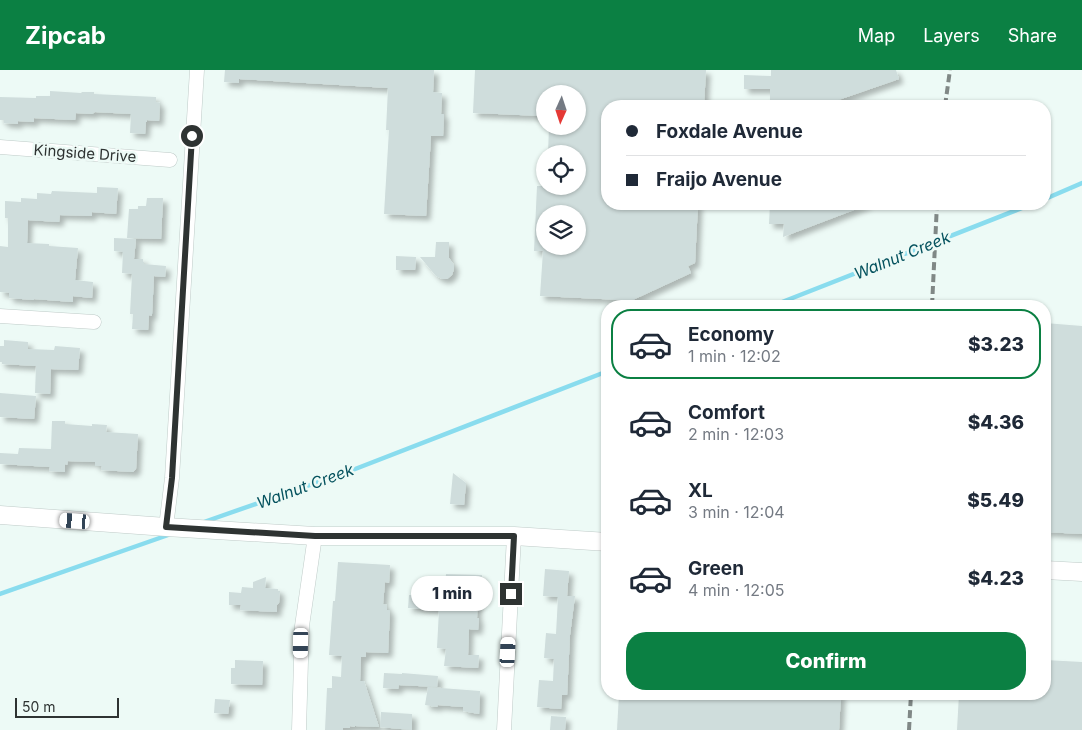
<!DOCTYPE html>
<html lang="en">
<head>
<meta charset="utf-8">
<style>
  body { margin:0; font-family:Inter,sans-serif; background:#f6f6f7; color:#1f2937; height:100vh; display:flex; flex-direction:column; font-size:19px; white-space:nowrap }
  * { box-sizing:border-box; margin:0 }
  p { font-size:16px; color:#747a83 }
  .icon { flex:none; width:28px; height:28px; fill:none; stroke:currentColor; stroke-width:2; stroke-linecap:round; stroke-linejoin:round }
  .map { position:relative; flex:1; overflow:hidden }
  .details { position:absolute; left:601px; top:230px; width:450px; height:400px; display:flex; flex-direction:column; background:#fff; border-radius:20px; box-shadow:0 1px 4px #0004 }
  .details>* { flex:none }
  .banner { position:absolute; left:601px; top:30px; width:450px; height:110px; border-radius:20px; box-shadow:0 1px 4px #0004; display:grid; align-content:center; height:110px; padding:0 25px; background:#fff }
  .needle { width:32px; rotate:183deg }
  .fabs { position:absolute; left:536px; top:15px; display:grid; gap:10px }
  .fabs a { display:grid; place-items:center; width:50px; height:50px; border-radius:50%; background:#fff; box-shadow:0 1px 4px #0004; font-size:25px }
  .scale { position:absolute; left:15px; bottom:12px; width:104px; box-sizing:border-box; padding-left:5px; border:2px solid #2e3332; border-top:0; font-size:14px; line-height:18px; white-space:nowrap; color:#2e3332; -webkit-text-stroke:4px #edfaf6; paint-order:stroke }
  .end { position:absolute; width:22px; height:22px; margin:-11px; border:6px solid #2e3332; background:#fff; box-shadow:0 0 0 2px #fff }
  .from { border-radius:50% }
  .bubble { position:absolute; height:35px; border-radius:18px; background:#fff; box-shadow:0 1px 4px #0004; font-size:16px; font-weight:800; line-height:35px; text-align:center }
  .car { position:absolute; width:15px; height:30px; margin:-15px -8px; border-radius:6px; box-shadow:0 0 4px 1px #0007; background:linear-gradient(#fff 24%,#345 0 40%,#fff 0 76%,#345 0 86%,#fff 0) }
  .banner b { display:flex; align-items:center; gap:18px; height:48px; font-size:19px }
  .banner b+b { border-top:1px solid #e0e1e3 }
  .banner i { width:12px; height:12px; background:#1f2937 }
  ul { padding:9px 0 0; list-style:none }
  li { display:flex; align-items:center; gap:15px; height:70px; margin:0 10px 8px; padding:0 15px; border:2px solid transparent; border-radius:20px }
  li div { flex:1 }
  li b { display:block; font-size:19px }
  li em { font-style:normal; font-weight:800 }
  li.on { border-color:#0b8043 }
  li>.icon { width:45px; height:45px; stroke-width:1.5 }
  .button { display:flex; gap:10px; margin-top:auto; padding:10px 25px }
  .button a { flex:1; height:58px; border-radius:20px; background:#0b8043; color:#fff; font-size:20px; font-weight:800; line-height:58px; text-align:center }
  header { display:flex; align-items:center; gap:30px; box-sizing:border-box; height:70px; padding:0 25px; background:#0b8043; color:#fff }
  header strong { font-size:24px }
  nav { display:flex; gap:28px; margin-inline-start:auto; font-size:18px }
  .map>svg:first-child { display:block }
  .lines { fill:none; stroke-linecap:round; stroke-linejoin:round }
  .stream { stroke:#89dcee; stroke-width:4.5 }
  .building { fill:#cfdddc; fill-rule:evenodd; filter:url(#shadow) }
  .minor-casing { stroke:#bfcbc8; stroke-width:15 }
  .tertiary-casing { stroke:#bfcbc8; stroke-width:19 }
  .minor { stroke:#fff; stroke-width:14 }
  .tertiary { stroke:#fff; stroke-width:18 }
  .rail { stroke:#808886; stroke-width:4; stroke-dasharray:8 4; stroke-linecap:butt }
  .route { stroke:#2e3332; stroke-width:6 }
  .labels { text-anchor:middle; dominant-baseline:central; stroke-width:5; stroke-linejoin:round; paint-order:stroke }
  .street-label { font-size:15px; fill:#2e3332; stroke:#edfaf6 }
  .water-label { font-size:16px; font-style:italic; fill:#05525e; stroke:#edfaf6 }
</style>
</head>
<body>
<header>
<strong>Zipcab</strong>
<nav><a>Map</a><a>Layers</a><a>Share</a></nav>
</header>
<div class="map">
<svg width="1082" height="660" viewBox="0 0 1082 660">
  <defs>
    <filter id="shadow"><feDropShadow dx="4.5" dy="4.5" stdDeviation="2.5" flood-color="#0004"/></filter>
  </defs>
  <rect width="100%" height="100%" fill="#edfaf6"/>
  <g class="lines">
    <g class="stream">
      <path d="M1045 129 1082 113"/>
      <path d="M772 236 1032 134"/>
      <path d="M204 452 350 401 608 301"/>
      <path d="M0 524 171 464"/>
    </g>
  </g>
  <g class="building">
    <path d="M225 0H434L433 22 442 23 441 44H444L443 66H431L426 146 384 144 389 60H386L388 18 239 9V13L224 12Z"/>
    <path d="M475 0H706L704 36H608V134H698L695 193 688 196 691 203 624 234 622 230 540 226 543 181H534L537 116H578V84H548L549 56H578V24H545V46L473 43ZM545 144H578V176H545Z"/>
    <path d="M771 0H896L899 9 821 36H773V32L770 31V19H744V5L771 6Z"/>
    <path d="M50 21 81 23 82 22H94V24L156 27V32L160 33 159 51 147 50V52H146L145 64 130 63 131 44 95 42 92 44 76 43 75 50 34 48V52L18 51V54L4 53V50H0V27L36 28V26H50Z"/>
    <path d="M97 117 118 118 116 144 92 142V146L60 145 59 152 28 150 27 173 49 174V176L78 178 75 210 93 212 92 228 73 226V232L34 229V230L9 228V223L0 222V176L8 177V148H5V131L21 132V128L37 129V123L51 124 52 121 97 123Z"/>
    <path d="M147 128H163L161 169 127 168 129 139H138V136H146Z"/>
    <path d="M770 134H867V135L783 167 784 154H769Z"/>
    <path d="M114 168 136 169 134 189H143V192H144V194L166 196 165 207 154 206 152 244V246L149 245 148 260 132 259 133 244H130L132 204 122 203 123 182 114 181Z"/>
    <path d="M436 172H449V188L454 195V199L452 205 447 209H442L436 206 420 187H435Z"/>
    <path d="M396 186 416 187 415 200H396Z"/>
    <path d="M1045 253 1082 256V464L1045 462Z"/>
    <path d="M4 270 28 272V279L54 280 55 276 80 278 78 300 51 299 50 324 35 323 36 296 2 294V292H0V276H4Z"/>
    <path d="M0 323 36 326 34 349 0 347Z"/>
    <path d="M52 351H65V354L92 356V354L107 355 106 362 138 364 136 399 133 402 101 400 102 396H95V392L68 391 67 395 65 394V402L49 401 50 397 0 394V383L18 384 19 378 51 379Z"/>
    <path d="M453 403 466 413 464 435 450 434Z"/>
    <path d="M338 492 390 495 389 513 385 512 383 534 387 535V540H390L388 583 366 582V587H361L360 611H364L379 657 355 656V657L350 656V658H343V660H325L327 618H332V606L341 607 342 586 329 585 333 531H335Z"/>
    <path d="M545 499 569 501 567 526H575L570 565 567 625H562L561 639 537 637 539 610 553 611 554 589 544 588 546 563 556 564 558 527 543 526Z"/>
    <path d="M446 504 482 505 481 522 478 521 477 548H479L478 560 469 559 468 585H479L478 598 444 596 446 579 437 578 439 540 408 538 409 525 440 527V516H445Z"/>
    <path d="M266 507 265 518 278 519V521H280L279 533 277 535V542L240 540 241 535H229V522L241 523 242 517 253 518V512Z"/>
    <path d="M235 590 263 591 262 615 231 614V598H235Z"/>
    <path d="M1045 590 1082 592V660H957L959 624H1045Z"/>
    <path d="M384 603 402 604V603L438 606 437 617 399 615 398 619 383 618Z"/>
    <path d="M428 617 480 621 479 644 463 641V637L438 635 437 637 425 635Z"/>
    <path d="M619 624H841L839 660H617Z"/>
    <path d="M215 629 230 630 228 644 214 643Z"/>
    <path d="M381 642 412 644V660L380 657Z"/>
    <path d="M551 646 566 647 565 660H550Z"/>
  </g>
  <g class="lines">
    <defs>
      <g id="minor">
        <path d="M0 77 170 90"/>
        <path d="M0 246 94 252"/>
        <path d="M166 457 172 408 197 0"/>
        <path d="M299 660 302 556 315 466"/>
        <path d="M504 660 514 466"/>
      </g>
      <g id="tertiary">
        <path d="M0 445 166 457 315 466H514L608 472"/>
        <path d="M1045 500 1082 502"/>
      </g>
    </defs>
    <use href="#minor" class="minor-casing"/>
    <use href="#tertiary" class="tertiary-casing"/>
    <use href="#minor" class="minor"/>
    <use href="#tertiary" class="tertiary"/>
    <g class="rail">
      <path d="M945 36 950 0"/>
      <path d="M932 236 937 134"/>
      <path d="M909 660 911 624"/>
    </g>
  </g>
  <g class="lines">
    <path class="route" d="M192 66 172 408 166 457 315 466H514L511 524"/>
  </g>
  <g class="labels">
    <g class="street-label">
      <text transform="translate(85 83) rotate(4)">Kingside Drive</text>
    </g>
    <g class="water-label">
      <text transform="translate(902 185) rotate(-22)">Walnut Creek</text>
      <text transform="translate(305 416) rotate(-20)">Walnut Creek</text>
    </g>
  </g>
</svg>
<div class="fabs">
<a><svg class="needle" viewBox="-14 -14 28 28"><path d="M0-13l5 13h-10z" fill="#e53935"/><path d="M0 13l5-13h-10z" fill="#747a83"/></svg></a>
<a><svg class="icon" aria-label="locate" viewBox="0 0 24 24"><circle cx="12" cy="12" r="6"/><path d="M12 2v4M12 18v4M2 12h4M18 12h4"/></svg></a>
<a><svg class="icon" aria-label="layers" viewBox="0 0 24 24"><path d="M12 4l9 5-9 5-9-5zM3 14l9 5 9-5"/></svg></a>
</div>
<div class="scale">50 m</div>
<i class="end from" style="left:192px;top:66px"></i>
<i class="end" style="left:511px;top:524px"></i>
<div class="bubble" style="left:411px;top:506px;width:82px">1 min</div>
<i class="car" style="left:75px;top:451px;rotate:274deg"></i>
<i class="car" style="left:301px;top:573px;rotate:181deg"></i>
<i class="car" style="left:508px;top:582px;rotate:3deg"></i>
<div class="banner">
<b><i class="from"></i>Foxdale Avenue</b>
<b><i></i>Fraijo Avenue</b>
</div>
<section class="details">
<ul>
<li class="on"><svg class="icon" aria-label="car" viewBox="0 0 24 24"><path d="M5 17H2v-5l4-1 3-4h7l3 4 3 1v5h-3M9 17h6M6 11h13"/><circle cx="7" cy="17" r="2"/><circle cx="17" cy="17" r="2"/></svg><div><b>Economy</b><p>1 min · 12:02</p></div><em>$3.23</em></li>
<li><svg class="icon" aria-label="car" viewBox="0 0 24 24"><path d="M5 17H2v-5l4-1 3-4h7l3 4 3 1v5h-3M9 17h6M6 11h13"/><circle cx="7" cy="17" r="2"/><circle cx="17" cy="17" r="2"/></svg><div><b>Comfort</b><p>2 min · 12:03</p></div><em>$4.36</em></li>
<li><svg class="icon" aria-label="car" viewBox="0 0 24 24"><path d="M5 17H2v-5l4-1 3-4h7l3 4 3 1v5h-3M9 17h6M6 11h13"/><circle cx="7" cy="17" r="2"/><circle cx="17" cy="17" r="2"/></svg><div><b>XL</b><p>3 min · 12:04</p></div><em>$5.49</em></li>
<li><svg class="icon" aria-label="car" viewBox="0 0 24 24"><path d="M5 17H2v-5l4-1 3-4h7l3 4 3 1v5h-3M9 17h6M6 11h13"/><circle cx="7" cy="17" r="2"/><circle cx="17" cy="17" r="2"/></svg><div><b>Green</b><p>4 min · 12:05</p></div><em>$4.23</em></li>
</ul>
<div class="button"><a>Confirm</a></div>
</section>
</div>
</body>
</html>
